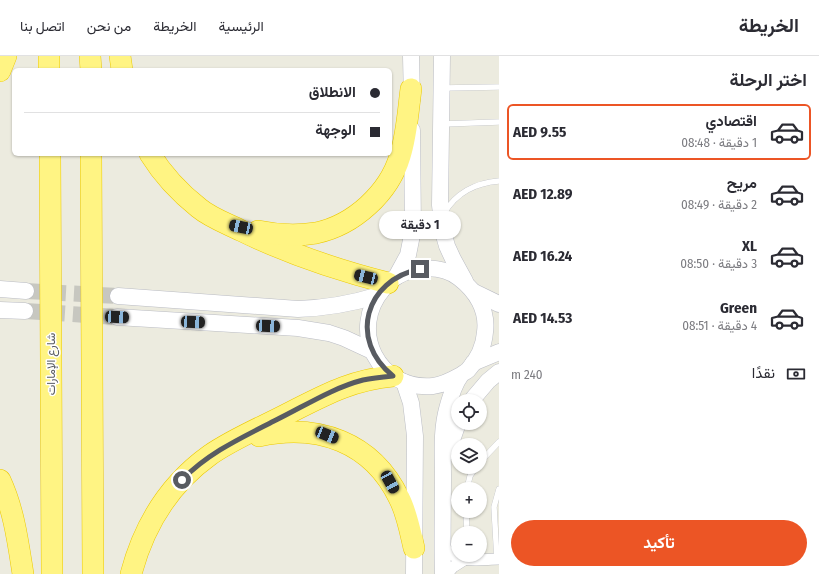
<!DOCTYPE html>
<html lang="ar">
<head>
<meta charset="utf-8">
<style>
  body { margin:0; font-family:"Fira Sans Condensed",Vazirmatn,sans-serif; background:#f2f2f3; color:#2b2b33; direction:rtl; height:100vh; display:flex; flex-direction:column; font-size:15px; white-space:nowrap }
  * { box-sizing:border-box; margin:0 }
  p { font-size:13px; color:#7c7c81 }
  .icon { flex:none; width:22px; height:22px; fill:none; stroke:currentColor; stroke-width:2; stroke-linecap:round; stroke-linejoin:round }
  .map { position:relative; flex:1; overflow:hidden; direction:ltr }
  .drawer { display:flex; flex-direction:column; background:#fff; width:320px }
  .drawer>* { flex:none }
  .hud { position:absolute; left:12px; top:12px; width:380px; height:88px; border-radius:6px; box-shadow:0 1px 3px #0004; direction:rtl; display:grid; align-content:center; height:88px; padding:0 12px; background:#fff }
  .fabs { position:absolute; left:451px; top:338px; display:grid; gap:8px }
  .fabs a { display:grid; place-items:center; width:36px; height:36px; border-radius:50%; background:#fff; box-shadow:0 1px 3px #0004; font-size:20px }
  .end { position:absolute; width:18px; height:18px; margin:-9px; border:5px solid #585b61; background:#fff; box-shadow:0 0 0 2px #fff }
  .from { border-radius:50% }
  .bubble { position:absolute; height:28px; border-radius:14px; background:#fff; box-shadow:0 1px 3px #0004; font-size:13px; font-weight:700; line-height:28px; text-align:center; direction:rtl }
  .car { position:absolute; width:12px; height:24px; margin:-12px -6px; border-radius:5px; box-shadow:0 0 3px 1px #0007; background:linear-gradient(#222 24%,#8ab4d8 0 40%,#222 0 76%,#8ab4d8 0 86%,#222 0) }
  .hud b { display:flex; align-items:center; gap:14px; height:38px; font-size:15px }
  .hud b+b { border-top:1px solid #e1e1e2 }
  .hud i { width:10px; height:10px; background:#2b2b33 }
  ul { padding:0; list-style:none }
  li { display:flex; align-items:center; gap:12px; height:56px; margin:0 8px 6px; padding:0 4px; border:2px solid transparent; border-radius:6px }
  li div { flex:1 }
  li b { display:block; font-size:15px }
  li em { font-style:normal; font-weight:700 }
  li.selected { border-color:#ec5525 }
  li>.icon { width:36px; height:36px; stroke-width:1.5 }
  h2 { padding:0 12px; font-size:18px; line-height:48px }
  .pay { display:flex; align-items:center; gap:10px; height:44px; padding:0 12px; font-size:15px }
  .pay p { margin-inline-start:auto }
  .primary-button { display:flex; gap:8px; margin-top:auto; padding:8px 12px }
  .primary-button a { flex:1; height:46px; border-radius:24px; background:#ec5525; color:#fff; font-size:16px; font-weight:700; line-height:46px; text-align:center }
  header { display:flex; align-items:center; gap:24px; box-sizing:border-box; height:56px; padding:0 20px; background:#fff; border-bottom:1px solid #e1e1e2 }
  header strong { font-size:19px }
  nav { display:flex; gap:22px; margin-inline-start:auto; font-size:14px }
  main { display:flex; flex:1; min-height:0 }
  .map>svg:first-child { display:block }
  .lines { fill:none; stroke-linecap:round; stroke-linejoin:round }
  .secondary-tunnel { stroke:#c7c7c0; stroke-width:16; stroke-dasharray:16 8; stroke-linecap:butt }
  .lane-casing { stroke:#b7b9bf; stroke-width:6 }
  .street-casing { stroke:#b7b9bf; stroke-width:12 }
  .secondary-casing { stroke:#babcc4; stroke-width:17 }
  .highway-casing { stroke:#ebc800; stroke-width:22 }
  .lane { stroke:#fff; stroke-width:5.5 }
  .street { stroke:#fff; stroke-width:11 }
  .secondary { stroke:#fff; stroke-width:16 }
  .highway { stroke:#fff483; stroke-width:21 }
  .route { stroke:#585b61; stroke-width:5 }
  .labels { text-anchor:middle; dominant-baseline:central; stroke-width:3; stroke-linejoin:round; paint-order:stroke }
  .street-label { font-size:12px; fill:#585b61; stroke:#fff }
</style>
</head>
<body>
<header>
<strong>الخريطة</strong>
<nav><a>الرئيسية</a><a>الخريطة</a><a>من نحن</a><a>اتصل بنا</a></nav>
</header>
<main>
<section class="drawer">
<h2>اختر الرحلة</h2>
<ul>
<li class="selected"><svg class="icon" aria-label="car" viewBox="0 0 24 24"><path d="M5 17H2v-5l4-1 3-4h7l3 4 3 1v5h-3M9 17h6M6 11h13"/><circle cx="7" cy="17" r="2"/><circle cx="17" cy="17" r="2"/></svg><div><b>اقتصادي</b><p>1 دقيقة · 08:48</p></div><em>AED 9.55</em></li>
<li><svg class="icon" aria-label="car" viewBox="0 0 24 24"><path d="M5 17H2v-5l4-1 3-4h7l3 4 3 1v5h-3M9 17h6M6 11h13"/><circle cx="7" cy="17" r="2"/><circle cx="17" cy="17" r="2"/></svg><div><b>مريح</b><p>2 دقيقة · 08:49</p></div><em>AED 12.89</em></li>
<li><svg class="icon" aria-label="car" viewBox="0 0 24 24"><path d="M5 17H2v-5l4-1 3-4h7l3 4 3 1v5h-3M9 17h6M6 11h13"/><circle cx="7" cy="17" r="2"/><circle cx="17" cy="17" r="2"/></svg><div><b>XL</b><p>3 دقيقة · 08:50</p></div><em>AED 16.24</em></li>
<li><svg class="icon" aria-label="car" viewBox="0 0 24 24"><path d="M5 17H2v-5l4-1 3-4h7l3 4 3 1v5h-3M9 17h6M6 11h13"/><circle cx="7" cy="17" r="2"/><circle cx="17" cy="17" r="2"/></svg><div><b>Green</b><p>4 دقيقة · 08:51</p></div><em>AED 14.53</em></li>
</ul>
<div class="pay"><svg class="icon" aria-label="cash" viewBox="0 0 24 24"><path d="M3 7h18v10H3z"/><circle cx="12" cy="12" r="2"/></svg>نقدًا<p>240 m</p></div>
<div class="primary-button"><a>تأكيد</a></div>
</section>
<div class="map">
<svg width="499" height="518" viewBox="0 0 499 518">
  <rect width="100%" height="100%" fill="#ecebdf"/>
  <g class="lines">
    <g class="secondary-tunnel">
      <path d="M26 235 118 240"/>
      <path d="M25 255 117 261"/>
    </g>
    <defs>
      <g id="lane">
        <path d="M443 32 499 31"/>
        <path d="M443 68 499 66"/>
        <path d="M444 157C457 136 475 127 499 125"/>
        <path d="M480 406 499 386"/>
        <path d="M467 433 470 420 476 411"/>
        <path d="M466 455 467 477"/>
        <path d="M497 503 494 451 499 433"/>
      </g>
      <g id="street">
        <path d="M443 487C451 510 480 503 499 503"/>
        <path d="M447 518 453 511 464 504"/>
      </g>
      <g id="secondary">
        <path d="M411 0 412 44"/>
        <path d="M442 0 440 149 443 176 447 190 453 203 465 225"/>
        <path d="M396 221 408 199 413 174 412 74"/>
        <path d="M0 233 26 235"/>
        <path d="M474 236 499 248"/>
        <path d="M118 240 298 253C325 252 350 248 376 240"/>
        <path d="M0 254 25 255"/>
        <path d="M117 261 298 272 329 277 344 282 372 295"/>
        <path d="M473 307 499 296"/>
        <path d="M404 326 411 347 415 380 414 518"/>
        <path d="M471 345 488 325 499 316"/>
        <path d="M448 396 458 367"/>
        <path d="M443 518C442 486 443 454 443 421 443 398 441 375 447 353 450 342 454 328 461 319 463 317 466 316 468 314 478 303 484 290 485 276 488 254 476 235 459 222 446 212 428 211 413 214 401 217 390 223 383 233 348 274 378 335 433 330 443 329 452 324 461 319"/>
      </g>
      <g id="highway">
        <path d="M49 0V14"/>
        <path d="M90 0 91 14"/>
        <path d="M120 0 122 14"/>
        <path d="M0 15 6 0"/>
        <path d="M50 98 52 518"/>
        <path d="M91 98 93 518"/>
        <path d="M150 98C163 119 180 137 199 152 211 162 228 168 242 175 289 198 337 214 388 227"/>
        <path d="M258 175C277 179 296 180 316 177 354 169 389 137 400 100 407 78 408 55 411 33"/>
        <path d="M259 380C318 367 372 386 399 442 407 457 410 475 414 492"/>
        <path d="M0 424C14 454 18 486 23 518"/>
        <path d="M131 518C144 469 168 429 210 399 233 383 260 372 285 359 323 340 350 324 393 320"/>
      </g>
    </defs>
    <use href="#lane" class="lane-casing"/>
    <use href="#street" class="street-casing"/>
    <use href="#secondary" class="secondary-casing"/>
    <use href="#highway" class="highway-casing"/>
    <use href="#lane" class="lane"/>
    <use href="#street" class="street"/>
    <use href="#secondary" class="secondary"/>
    <use href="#highway" class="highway"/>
  </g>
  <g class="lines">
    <path class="route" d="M182 424C208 397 241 382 274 365 303 351 332 332 363 324 373 322 383 321 393 320 348 284 365 224 420 213"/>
  </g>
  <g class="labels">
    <g class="street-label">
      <text transform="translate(51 308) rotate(-90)">شارع الإمارات</text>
    </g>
  </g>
</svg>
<div class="fabs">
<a><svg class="icon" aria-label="locate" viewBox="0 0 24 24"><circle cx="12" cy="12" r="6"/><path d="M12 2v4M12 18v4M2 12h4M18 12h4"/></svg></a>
<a><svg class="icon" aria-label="layers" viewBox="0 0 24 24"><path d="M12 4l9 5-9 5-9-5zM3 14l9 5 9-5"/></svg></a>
<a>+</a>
<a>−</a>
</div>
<i class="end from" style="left:182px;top:424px"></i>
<i class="end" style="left:420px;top:213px"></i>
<div class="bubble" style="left:379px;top:155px;width:82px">1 دقيقة</div>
<i class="car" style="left:241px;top:171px;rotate:282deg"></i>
<i class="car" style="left:366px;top:221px;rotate:284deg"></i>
<i class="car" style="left:117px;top:261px;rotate:93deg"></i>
<i class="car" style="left:193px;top:266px;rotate:93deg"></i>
<i class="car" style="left:268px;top:270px;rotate:93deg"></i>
<i class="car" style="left:327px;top:379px;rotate:112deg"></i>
<i class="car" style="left:390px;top:426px;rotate:151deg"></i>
<div class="hud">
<b><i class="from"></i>الانطلاق</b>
<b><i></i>الوجهة</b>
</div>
</div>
</main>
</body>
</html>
